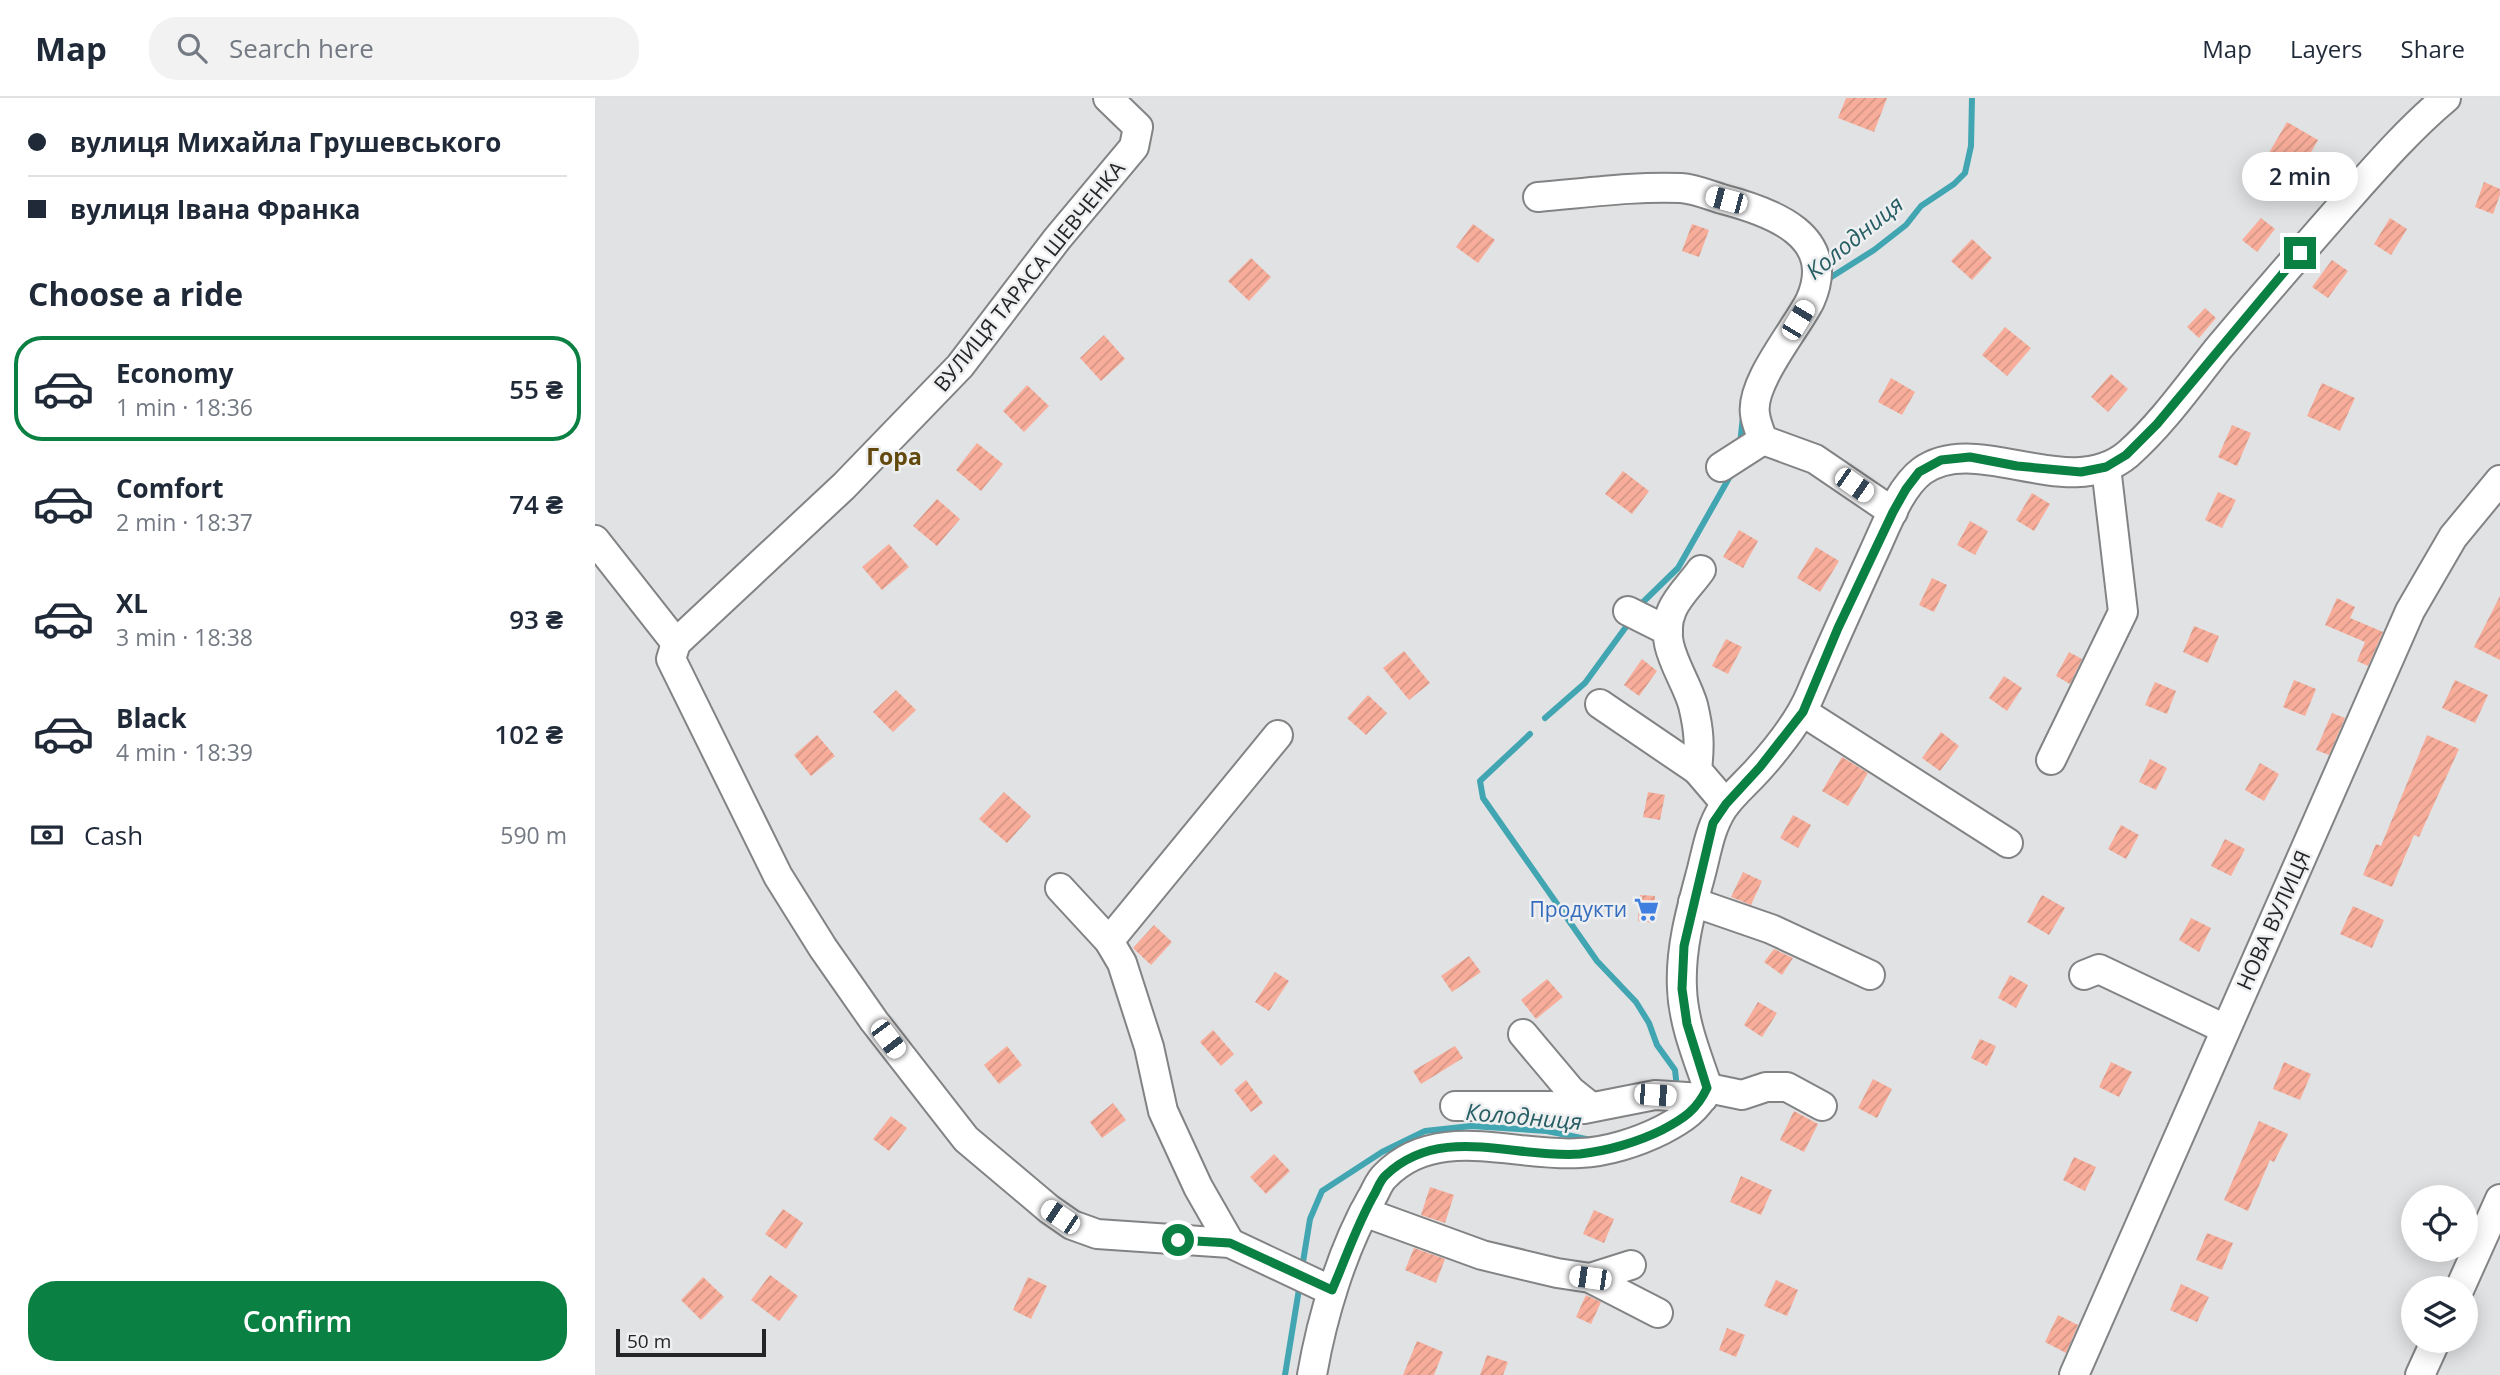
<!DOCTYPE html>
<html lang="en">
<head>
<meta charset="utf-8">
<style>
  body { margin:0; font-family:"Open Sans",sans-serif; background:#f2f2f3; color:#1f2937; height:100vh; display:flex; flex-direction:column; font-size:26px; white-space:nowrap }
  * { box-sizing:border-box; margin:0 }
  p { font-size:23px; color:#747a83 }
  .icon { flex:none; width:38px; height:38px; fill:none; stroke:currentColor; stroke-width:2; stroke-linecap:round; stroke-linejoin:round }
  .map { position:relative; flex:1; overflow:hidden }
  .panel { display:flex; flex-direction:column; background:#fff; width:595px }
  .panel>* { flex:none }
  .top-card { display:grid; align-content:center; height:154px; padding:0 28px; background:#fff }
  .buttons { position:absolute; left:1806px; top:1087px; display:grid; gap:14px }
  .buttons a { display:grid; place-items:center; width:77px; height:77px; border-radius:50%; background:#fff; box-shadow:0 4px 18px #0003; font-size:35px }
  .scale { position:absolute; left:21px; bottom:18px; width:150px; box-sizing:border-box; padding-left:7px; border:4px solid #252526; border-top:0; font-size:19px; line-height:24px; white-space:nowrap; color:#252526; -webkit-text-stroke:5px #eeeff1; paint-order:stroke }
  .end { position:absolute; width:32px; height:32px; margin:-16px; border:9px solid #0b8043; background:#fff; box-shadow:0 0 0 4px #fff }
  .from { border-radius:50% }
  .bubble { position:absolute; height:49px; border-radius:24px; background:#fff; box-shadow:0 4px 18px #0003; font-size:23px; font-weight:600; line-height:49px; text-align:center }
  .car { position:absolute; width:21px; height:42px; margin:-21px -10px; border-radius:9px; box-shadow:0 0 5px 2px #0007; background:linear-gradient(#fff 24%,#345 0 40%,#fff 0 76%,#345 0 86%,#fff 0) }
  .top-card b { display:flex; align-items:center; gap:24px; height:66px; font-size:26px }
  .top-card b+b { border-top:2px solid #e0e1e3 }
  .top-card i { width:18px; height:18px; background:#1f2937 }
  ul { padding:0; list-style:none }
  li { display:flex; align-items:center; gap:21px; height:105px; margin:0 14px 10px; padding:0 14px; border:4px solid transparent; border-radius:28px }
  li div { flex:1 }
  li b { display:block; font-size:26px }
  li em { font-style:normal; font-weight:600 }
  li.active { border-color:#0b8043 }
  li>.icon { width:63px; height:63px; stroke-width:1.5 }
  h2 { padding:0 28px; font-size:32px; line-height:84px }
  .pay { display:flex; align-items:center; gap:18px; height:77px; padding:0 28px; font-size:26px }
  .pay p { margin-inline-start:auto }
  .cta { display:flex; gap:14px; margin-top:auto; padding:14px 28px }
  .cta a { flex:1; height:80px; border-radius:28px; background:#0b8043; color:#fff; font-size:28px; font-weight:600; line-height:80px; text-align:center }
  header { display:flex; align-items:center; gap:42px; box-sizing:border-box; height:98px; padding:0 35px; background:#fff; border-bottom:2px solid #e0e1e3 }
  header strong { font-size:33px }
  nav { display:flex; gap:38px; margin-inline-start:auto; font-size:24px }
  .search { width:490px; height:63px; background:#f2f2f3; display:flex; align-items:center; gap:18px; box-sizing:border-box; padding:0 24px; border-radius:28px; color:#747a83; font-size:26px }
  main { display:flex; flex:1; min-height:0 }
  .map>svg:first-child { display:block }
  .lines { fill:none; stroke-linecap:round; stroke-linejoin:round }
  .stream { stroke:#42a6b2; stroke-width:6 }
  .building { fill:url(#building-hatch) }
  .minor-casing { stroke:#828384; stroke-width:32 }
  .minor { stroke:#fff; stroke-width:28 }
  .route { stroke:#0b8043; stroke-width:9 }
  .labels { text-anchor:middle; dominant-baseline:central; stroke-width:5; stroke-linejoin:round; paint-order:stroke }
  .street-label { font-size:21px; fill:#252526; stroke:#eeeff1 }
  .shop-label { font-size:21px; fill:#366cbe; stroke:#eeeff1; text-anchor:end }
  .water-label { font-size:23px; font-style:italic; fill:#265e64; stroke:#eeeff1 }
  .neighbourhood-label { font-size:23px; font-weight:bold; fill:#62480d; stroke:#eeeff1 }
</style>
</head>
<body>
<header>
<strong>Map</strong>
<div class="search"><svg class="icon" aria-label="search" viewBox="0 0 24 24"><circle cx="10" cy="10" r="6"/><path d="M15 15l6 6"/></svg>Search here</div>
<nav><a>Map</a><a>Layers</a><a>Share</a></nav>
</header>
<main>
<section class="panel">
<div class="top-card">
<b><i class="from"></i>вулиця Михайла Грушевського</b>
<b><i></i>вулиця Івана Франка</b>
</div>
<h2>Choose a ride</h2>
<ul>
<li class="active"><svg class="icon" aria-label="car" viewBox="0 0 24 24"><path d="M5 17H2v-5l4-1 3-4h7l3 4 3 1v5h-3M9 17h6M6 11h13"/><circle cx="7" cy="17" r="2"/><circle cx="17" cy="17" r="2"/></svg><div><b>Economy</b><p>1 min · 18:36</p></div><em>55 ₴</em></li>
<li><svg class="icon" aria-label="car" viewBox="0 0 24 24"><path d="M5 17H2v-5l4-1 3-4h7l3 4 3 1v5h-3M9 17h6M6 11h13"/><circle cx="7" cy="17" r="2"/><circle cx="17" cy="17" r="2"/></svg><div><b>Comfort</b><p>2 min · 18:37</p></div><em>74 ₴</em></li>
<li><svg class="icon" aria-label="car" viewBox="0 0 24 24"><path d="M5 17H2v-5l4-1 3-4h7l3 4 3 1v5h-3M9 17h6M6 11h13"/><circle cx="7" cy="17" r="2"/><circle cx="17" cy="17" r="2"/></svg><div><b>XL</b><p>3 min · 18:38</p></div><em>93 ₴</em></li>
<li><svg class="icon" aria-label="car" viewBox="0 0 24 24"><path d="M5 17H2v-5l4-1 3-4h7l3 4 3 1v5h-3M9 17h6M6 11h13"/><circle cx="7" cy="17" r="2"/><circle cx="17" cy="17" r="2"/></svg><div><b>Black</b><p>4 min · 18:39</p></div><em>102 ₴</em></li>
</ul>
<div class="pay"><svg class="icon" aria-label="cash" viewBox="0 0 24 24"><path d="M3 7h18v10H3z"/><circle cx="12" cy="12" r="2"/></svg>Cash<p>590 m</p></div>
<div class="cta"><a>Confirm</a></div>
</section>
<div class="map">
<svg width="1905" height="1277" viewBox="0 0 1905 1277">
  <defs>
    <pattern id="building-hatch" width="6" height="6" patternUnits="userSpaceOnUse" patternTransform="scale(1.75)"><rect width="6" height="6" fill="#f8ad9a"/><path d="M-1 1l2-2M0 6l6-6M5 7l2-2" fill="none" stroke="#d49585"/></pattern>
  </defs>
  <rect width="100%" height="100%" fill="#e1e2e4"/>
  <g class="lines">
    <g class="stream">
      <path d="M1230 183 1279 152 1311 127 1326 108 1359 86 1370 75 1376 48 1377 0"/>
      <path d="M1145 346 1148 318"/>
      <path d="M1043 509 1083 470 1138 373"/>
      <path d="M950 620 990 585 1036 522"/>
      <path d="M935 636 885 683 888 700 1002 863 1041 904 1054 925 1062 947 1080 972 1082 990"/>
      <path d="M707 1170 715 1121 727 1093 787 1054 830 1033 876 1028 952 1033 996 1042"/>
      <path d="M690 1277 705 1185"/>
    </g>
  </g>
  <g class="building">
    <path d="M1251 0H1292L1279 34 1243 20Z"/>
    <path d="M1692 24 1723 42 1703 77 1671 60Z"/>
    <path d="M1889 84 1905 91V97L1898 116 1880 109Z"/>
    <path d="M1666 120 1680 131 1662 154 1647 142Z"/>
    <path d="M1795 120 1812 131 1796 157 1779 146Z"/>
    <path d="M878 126 900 142 883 165 861 149Z"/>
    <path d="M1097 126 1114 132 1104 159 1087 153Z"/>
    <path d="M1377 141 1397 160 1377 182 1356 163Z"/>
    <path d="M656 160 676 179 654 203 633 183Z"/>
    <path d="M1737 162 1753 173 1733 200 1717 189Z"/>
    <path d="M1610 210 1621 220 1604 240 1592 229Z"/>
    <path d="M1410 229 1436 250 1412 278 1387 257Z"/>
    <path d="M509 237 530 261 506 283 485 260Z"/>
    <path d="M1516 276 1533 291 1513 314 1496 299Z"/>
    <path d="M1296 280 1320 294 1307 317 1283 304Z"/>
    <path d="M1727 285 1760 300 1745 333 1712 318Z"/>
    <path d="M432 287 454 308 429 334 408 313Z"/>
    <path d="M1637 327 1656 335 1642 368 1623 359Z"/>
    <path d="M382 345 408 366 386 393 361 372Z"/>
    <path d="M1028 373 1054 393 1037 416 1010 396Z"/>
    <path d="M1623 394 1641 402 1627 430 1610 422Z"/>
    <path d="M1437 395 1455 406 1439 433 1421 422Z"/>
    <path d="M342 401 365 421 342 448 318 428Z"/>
    <path d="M1375 423 1393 433 1380 457 1362 447Z"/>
    <path d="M1144 432 1163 443 1148 470 1128 459Z"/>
    <path d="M294 446 314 469 287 492 267 469Z"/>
    <path d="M1221 449 1244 463 1225 494 1202 480Z"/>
    <path d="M1337 480 1352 487 1339 514 1324 507Z"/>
    <path d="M1905 498V562L1879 549Z"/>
    <path d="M1742 500 1760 509 1755 520 1788 534 1773 568 1762 563 1770 544 1730 527Z"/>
    <path d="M1599 528 1624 538 1613 565 1588 554Z"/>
    <path d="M1131 541 1147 549 1133 576 1117 568Z"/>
    <path d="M809 553 835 585 814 602 788 570Z"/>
    <path d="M1474 554 1487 561 1475 586 1461 578Z"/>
    <path d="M1047 561 1062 573 1044 598 1029 587Z"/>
    <path d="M1409 578 1427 590 1412 613 1394 600Z"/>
    <path d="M1699 582 1721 591 1710 618 1688 609Z"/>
    <path d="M1860 582 1893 597 1880 625 1847 610Z"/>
    <path d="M1560 584 1581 593 1572 616 1550 607Z"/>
    <path d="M301 592 321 612 298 634 278 614Z"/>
    <path d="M773 597 792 615 771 637 752 620Z"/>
    <path d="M1737 615 1750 620 1734 657 1721 652Z"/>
    <path d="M1346 634 1364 648 1345 673 1327 660Z"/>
    <path d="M222 637 240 658 216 678 199 657Z"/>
    <path d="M1832 637 1864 651 1824 739 1819 737 1797 789 1768 777 1781 746 1786 748Z"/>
    <path d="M1247 659 1273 675 1253 708 1227 693Z"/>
    <path d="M1555 661 1572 670 1561 692 1544 684Z"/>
    <path d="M1665 665 1684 676 1669 703 1650 692Z"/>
    <path d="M409 694 436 718 412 745 384 721Z"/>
    <path d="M1053 694 1070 697 1065 722 1048 719Z"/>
    <path d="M1198 717 1216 727 1203 750 1185 740Z"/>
    <path d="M1526 727 1544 737 1531 761 1513 751Z"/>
    <path d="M1630 741 1650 751 1636 778 1616 768Z"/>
    <path d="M1148 774 1167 783 1156 807 1136 799Z"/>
    <path d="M1045 797 1060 798 1059 825 1043 823Z"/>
    <path d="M1447 797 1470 810 1454 837 1432 824Z"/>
    <path d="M1758 808 1789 822 1777 850 1745 836Z"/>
    <path d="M1596 820 1616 830 1604 854 1584 842Z"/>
    <path d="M559 827 577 844 556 867 538 850Z"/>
    <path d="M1179 851 1198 860 1187 877 1169 864Z"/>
    <path d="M874 858 886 874 857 894 846 878Z"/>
    <path d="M680 874 694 883 674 913 660 904Z"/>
    <path d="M1415 877 1433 887 1421 910 1403 900Z"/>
    <path d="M952 881 968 899 941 921 926 902Z"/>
    <path d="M1163 904 1182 915 1167 939 1149 927Z"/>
    <path d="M618 932 639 956 626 968 605 944Z"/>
    <path d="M1385 941 1401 948 1392 968 1376 960Z"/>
    <path d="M412 948 427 967 404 986 389 967Z"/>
    <path d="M860 948 868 960 826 986 818 973Z"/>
    <path d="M1516 964 1537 974 1524 999 1504 989Z"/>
    <path d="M1689 964 1716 976 1705 1002 1678 991Z"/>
    <path d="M1278 981 1297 991 1282 1020 1263 1010Z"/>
    <path d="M651 982 668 1005 656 1014 639 992Z"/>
    <path d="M518 1005 531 1022 507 1040 495 1024Z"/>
    <path d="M1199 1013 1223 1026 1209 1054 1185 1042Z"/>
    <path d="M296 1018 312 1030 294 1053 278 1041Z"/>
    <path d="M1664 1023 1693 1036 1679 1064 1675 1062 1653 1113 1629 1102Z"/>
    <path d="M679 1056 695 1073 671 1096 655 1079Z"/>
    <path d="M1479 1059 1501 1069 1490 1093 1468 1082Z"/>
    <path d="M1146 1078 1177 1092 1166 1117 1135 1104Z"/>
    <path d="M835 1089 859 1097 850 1125 826 1117Z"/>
    <path d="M188 1111 208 1125 191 1151 170 1136Z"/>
    <path d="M999 1112 1019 1121 1009 1145 988 1136Z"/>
    <path d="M1612 1135 1638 1145 1627 1172 1601 1162Z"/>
    <path d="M819 1150 850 1161 841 1185 810 1172Z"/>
    <path d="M175 1177 203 1198 184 1223 156 1202Z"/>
    <path d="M108 1179 129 1199 106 1222 86 1202Z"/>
    <path d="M433 1179 452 1188 436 1221 418 1212Z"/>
    <path d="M1181 1182 1203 1192 1192 1218 1169 1208Z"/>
    <path d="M1586 1186 1614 1199 1602 1224 1575 1212Z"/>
    <path d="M991 1197 1006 1204 996 1226 981 1219Z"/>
    <path d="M1463 1217 1483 1227 1471 1255 1450 1244Z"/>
    <path d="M1132 1230 1150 1237 1141 1259 1124 1252Z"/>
    <path d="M822 1243 848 1254 839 1277H808Z"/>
    <path d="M892 1257 913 1264 908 1277H885Z"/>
  </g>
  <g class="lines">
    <defs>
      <g id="minor">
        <path d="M513 0 543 29 539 49 462 141 365 268 249 388 81 545 76 561 183 778 228 850 279 923 371 1041 454 1111 477 1127 502 1136 635 1145 737 1193"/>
        <path d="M943 99C991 95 1039 88 1086 90 1100 91 1114 97 1127 101 1177 114 1244 138 1215 203 1201 231 1155 285 1160 316 1161 325 1165 334 1168 342L1220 361 1298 414"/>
        <path d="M1126 369 1168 342"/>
        <path d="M0 442 81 545"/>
        <path d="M1106 472C1097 485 1083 498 1077 512 1062 546 1089 576 1098 607 1104 632 1105 646 1102 672L1131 706"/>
        <path d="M1033 513 1073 533"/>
        <path d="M1005 606 1102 672"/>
        <path d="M1208 614 1413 745"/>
        <path d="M1456 662 1528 514 1511 369"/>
        <path d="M465 790 514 843 527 865 554 949 568 1013 603 1089 635 1145"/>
        <path d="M1098 804 1176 831 1275 877"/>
        <path d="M514 843 683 637"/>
        <path d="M1489 877 1504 871 1630 931"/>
        <path d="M928 936 976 993 996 1009"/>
        <path d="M1113 990 1147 997 1171 989H1192L1227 1008"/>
        <path d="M860 1008H955L989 1011 1060 997 1108 1000"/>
        <path d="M769 1114 887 1157 962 1175 995 1180 1063 1215"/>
        <path d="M995 1180 1036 1167"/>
        <path d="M1865 1190 1905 1101"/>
        <path d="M717 1277C727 1219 747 1152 776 1101 781 1093 784 1083 790 1078 842 1024 921 1060 985 1055 1012 1054 1043 1044 1067 1032 1088 1021 1102 1012 1113 990 1102 958 1088 924 1087 890 1085 851 1096 812 1106 775 1112 752 1115 730 1128 710 1137 697 1150 686 1161 674 1182 651 1204 624 1216 595 1236 548 1257 502 1278 456 1290 431 1304 390 1327 373 1382 333 1474 406 1533 356 1567 326 1595 286 1623 251 1665 201 1707 153 1750 104 1782 68 1814 31 1851 0"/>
        <path d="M1479 1277 1815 513 1858 439 1905 382"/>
        <path d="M1825 1277 1841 1242"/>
      </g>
    </defs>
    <use href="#minor" class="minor-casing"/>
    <use href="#minor" class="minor"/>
  </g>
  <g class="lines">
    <path class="route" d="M583 1142 635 1145 737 1192C751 1160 762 1126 780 1095 783 1089 786 1081 791 1077 846 1025 919 1061 985 1056 1012 1053 1043 1044 1067 1032 1088 1021 1102 1012 1112 990L1092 926 1087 891 1089 848 1118 725 1131 706 1165 669 1208 614 1243 530 1298 414 1311 391 1324 374 1346 362 1375 359 1422 368 1486 374 1511 369 1531 357 1562 326 1705 155"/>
  </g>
  <defs>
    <symbol id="supermarket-bare" viewBox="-9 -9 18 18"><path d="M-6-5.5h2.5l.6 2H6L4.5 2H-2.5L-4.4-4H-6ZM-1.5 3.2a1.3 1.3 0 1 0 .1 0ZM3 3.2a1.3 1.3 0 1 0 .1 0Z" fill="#3f7fe0" stroke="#eeeff1" stroke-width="2.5" paint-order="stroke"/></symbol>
  </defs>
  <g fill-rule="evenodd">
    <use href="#supermarket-bare" x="1034" y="794" width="35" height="35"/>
  </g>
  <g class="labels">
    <g class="street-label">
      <text transform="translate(434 178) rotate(-51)">ВУЛИЦЯ ТАРАСА ШЕВЧЕНКА</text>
      <text transform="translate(1678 822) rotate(-66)">НОВА ВУЛИЦЯ</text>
    </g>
    <g class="shop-label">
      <text x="1032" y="811">Продукти</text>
    </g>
    <g class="water-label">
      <text transform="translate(1259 139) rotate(-39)">Колодниця</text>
      <text transform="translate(929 1018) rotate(5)">Колодниця</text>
    </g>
    <g class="neighbourhood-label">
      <text x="299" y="358">Гора</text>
    </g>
  </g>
</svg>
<div class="buttons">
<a><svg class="icon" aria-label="locate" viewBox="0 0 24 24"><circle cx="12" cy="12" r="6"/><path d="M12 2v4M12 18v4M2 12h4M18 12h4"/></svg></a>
<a><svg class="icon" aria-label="layers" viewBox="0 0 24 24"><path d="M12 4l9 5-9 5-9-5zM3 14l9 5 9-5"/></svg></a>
</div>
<div class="scale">50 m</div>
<i class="end from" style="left:583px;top:1142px"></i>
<i class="end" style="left:1705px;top:155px"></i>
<div class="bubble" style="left:1647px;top:54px;width:116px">2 min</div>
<i class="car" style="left:1131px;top:102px;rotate:285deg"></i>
<i class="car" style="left:1203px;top:222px;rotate:31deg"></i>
<i class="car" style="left:1259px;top:387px;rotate:125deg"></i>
<i class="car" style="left:293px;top:941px;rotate:143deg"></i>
<i class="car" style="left:1060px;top:997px;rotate:94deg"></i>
<i class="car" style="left:465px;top:1119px;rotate:304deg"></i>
<i class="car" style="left:995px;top:1180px;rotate:278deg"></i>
</div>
</main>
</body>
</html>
